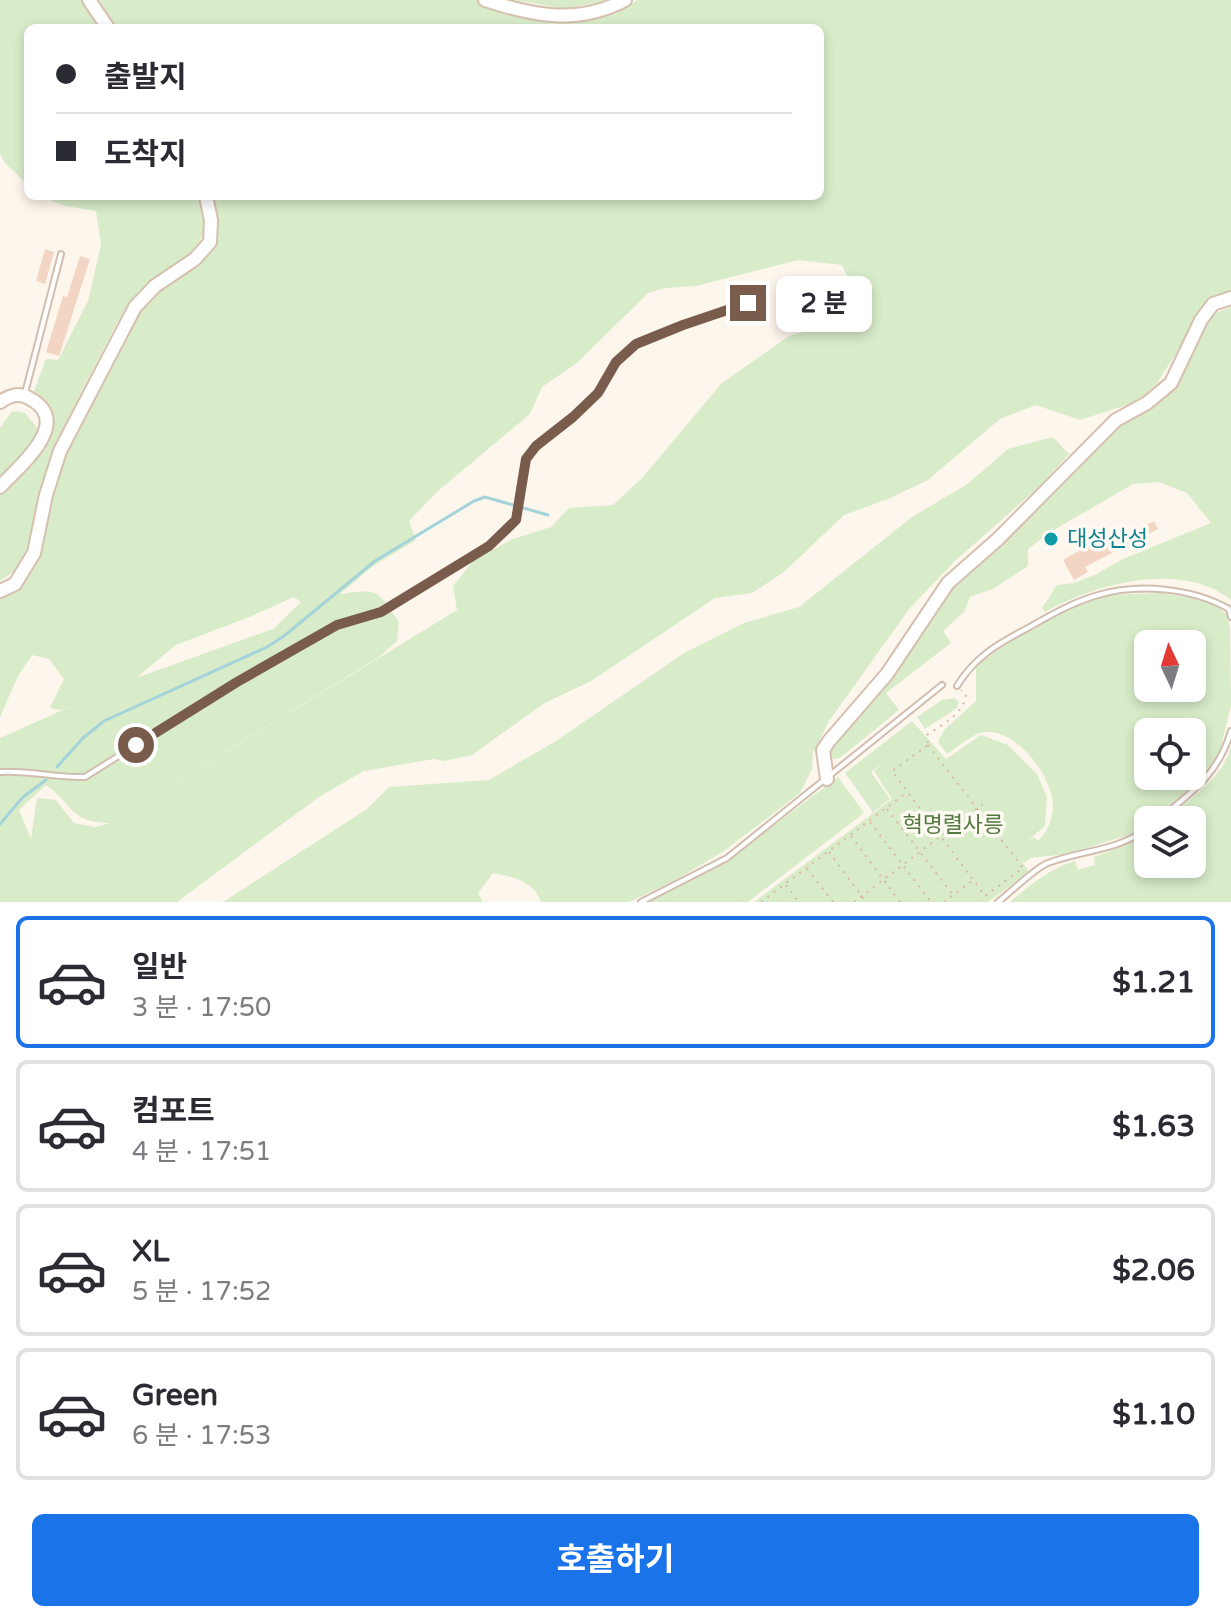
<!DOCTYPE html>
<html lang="ko">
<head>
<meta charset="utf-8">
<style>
  body { margin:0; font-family:"Varela Round","Noto Sans KR",sans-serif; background:#f2f2f3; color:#2b2b33; height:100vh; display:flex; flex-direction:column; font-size:30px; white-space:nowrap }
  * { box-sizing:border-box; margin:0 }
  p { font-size:26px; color:#7c7c81 }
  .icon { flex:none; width:44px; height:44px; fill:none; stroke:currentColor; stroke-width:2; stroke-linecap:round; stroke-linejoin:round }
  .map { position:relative; height:902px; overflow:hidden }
  .drawer { display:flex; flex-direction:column; background:#fff; flex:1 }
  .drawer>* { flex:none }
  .hud { position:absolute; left:24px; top:24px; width:800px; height:176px; border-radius:12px; box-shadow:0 4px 12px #0003; display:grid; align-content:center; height:176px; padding:0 32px; background:#fff }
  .needle { width:52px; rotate:356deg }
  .fabs { position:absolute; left:1134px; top:630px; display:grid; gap:16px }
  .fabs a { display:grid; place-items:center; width:72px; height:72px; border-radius:12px; background:#fff; box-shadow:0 4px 12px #0003; font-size:40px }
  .end { position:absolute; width:36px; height:36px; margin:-18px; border:10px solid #7a5c4d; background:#fff; box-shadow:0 0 0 4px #fff }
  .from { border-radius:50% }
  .bubble { position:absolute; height:56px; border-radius:12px; background:#fff; box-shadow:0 4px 12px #0003; font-size:26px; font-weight:700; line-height:56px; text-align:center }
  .hud b { display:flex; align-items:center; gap:28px; height:76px; font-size:30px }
  .hud b+b { border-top:2px solid #e1e1e2 }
  .hud i { width:20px; height:20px; background:#2b2b33 }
  ul { padding:14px 0 0; list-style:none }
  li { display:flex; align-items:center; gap:24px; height:132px; margin:0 16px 12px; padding:0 16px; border:4px solid #e1e1e2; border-radius:12px }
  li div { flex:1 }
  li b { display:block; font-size:30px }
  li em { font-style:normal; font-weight:700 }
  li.active { border-color:#1a73e8 }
  li>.icon { width:72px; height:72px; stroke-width:1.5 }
  .cta { display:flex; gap:16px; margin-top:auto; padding:16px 32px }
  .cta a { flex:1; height:92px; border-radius:12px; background:#1a73e8; color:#fff; font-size:32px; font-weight:700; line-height:92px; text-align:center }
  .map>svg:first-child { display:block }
  .green { fill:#d8ecc9; fill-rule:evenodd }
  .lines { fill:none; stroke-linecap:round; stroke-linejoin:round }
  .stream { stroke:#a5d3da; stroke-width:3 }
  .building { fill:#f3d5c3 }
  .lane-casing { stroke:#d1beb0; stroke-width:8 }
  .secondary-casing { stroke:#d6c0b0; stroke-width:16 }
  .path { stroke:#d9b8a5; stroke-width:2; stroke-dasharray:2 6; stroke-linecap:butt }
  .lane { stroke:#fff; stroke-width:4 }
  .secondary { stroke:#fff; stroke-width:12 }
  .route { stroke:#7a5c4d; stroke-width:10 }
  .culture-dot { fill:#0f9aa8; stroke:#fffaf3; stroke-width:3 }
  .labels { text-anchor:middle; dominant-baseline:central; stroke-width:7; stroke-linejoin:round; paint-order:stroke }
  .culture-label { font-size:22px; fill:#0d838f; stroke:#fffaf3; text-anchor:start }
  .park-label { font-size:22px; fill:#537a41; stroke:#fffaf3 }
</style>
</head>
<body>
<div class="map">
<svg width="1231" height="902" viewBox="0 0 1231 902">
  <rect width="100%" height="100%" fill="#fdf6ec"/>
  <g class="green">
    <path d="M0 0H82L101 28H28V185L4 162 0 153Z"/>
    <path d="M96 0H479C525 29 593 28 638 0H1231V292L1211 299 1157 383 1139 401 1080 420 1036 405 1000 419 928 480 888 499 844 515 784 572 752 593 715 598 591 681 543 704 472 755 444 761 434 759 364 771 319 797 177 902H0V738L74 705 61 710 50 708 64 679 49 659 32 655 18 676 0 717V596L18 589 44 519 64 453 142 306C167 279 222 263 218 221 217 213 214 204 213 196H820V28H114ZM798 260 842 265 849 280 854 311 837 323 789 336 722 383 642 478 613 505 569 508 551 527 513 539 474 560 453 586 457 610 110 823 379 657 397 641 399 622C376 588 379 589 340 594L373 566 416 540 409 521 438 491 530 414 542 387 577 363 648 293 665 288 696 286ZM294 597 301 602 273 629 136 678 176 645 252 616ZM46 785C76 807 69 822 110 823L95 827 74 823 56 800 37 798 31 839 19 810Z"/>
    <path d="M514 0H610L565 9Z"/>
    <path d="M39 196H201C203 204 205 212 205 220 205 259 154 274 133 299 120 314 111 335 102 352 84 387 65 421 52 458 39 493 33 529 23 565L0 581V495C19 475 66 435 48 404 46 399 38 395 34 391L46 359 58 360 88 301 101 245 96 211 66 206Z"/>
    <path d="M1231 307V600C1182 560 1095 584 1045 612L1042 608 1057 585 1074 583 1097 574 1123 559 1211 523 1187 493 1159 482 1133 484 1052 531 1028 549V566L993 589 970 597 964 612 943 631 951 643 886 693 899 710 840 758 833 759 828 755 830 746 948 590 1084 462 1113 428 1164 398 1175 388 1205 324 1216 313Z"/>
    <path d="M12 411 25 413 40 431 28 450 0 477V428Z"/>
    <path d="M1053 437 1069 454 1040 486 955 561 910 608 829 721 813 753 812 769 800 793 724 851 672 882 629 902H541C534 881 513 877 493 873L478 893 483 902H223L367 809 389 787 489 780 556 741 684 653 744 623 799 607 912 517 966 485 1008 449Z"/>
    <path d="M1161 593 1196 599 1215 605 1226 614 1230 627 1231 705 1219 755 1187 792 1135 833 1067 854 1030 858 1024 863 1021 860 1029 872 988 902H754L892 799 874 771 884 762 871 772 890 799 873 812 845 773 912 721 946 759 981 735 1008 745 1037 774 1047 797 1045 826 1024 844 1034 837 1038 841C1047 831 1052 822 1053 808 1054 778 1017 728 984 732 972 734 958 747 947 754L938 742 944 730 976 701V666C1010 640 1056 609 1098 598 1118 593 1140 594 1161 593ZM1148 644H1192V688H1148ZM1148 732H1192V776H1148Z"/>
    <path d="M954 698 959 702 957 708 925 729 917 717 942 700Z"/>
    <path d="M1231 746V902H1010C1031 884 1049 869 1075 861L1078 870 1095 865 1094 857 1124 846 1148 831V864H1192V820H1163C1188 801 1223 779 1231 746Z"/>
    <path d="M838 777 864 813 748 902H649L727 861Z"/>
  </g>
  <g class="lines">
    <g class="stream">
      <path d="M57 767 83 738 104 721 267 647 284 636 375 561 474 501 485 497 548 515"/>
      <path d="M0 824 23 797 46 780"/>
    </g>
  </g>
  <g class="building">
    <path d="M45 249 54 252 45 284 36 281Z"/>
    <path d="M80 256 90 259 59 356 46 352 63 296 67 297Z"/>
    <path d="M1154 521 1158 529 1085 567 1088 572 1074 580 1063 560 1119 528 1124 536Z"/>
  </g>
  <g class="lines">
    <defs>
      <g id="lane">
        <path d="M25 393 61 254"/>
        <path d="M957 686C974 658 997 644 1026 629 1049 616 1073 602 1098 595 1139 583 1192 588 1229 609L1231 617"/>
        <path d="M0 772C29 770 56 778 85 777L237 682 337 625 381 612 489 546 516 520 526 459 536 446 573 417 598 393 616 362 636 344 683 325 748 303"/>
        <path d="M1158 820C1192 792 1218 775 1231 731"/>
        <path d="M641 902 727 858 942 685"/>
        <path d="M998 902C1010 893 1036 867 1048 863 1082 850 1118 851 1148 828"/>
      </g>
      <g id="secondary">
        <path d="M89 0 108 28"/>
        <path d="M485 0C534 16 578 25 625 0"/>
        <path d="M0 402C9 396 18 392 29 398 75 422 19 466 0 487"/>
        <path d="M0 591 15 584 34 553 46 495 60 451 135 307 155 286 195 259 210 242 211 220 206 196"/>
        <path d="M827 779 823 750 829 741 887 674 948 583 998 539 1116 420 1147 403 1171 383 1201 320 1213 304 1231 298"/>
      </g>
    </defs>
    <use href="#lane" class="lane-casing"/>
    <use href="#secondary" class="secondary-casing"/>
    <g class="path">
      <path d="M928 743 927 735C943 724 964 714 966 694L961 690"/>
      <path d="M928 745 1023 868 985 896 892 771Z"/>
      <path d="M887 809 953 895"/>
      <path d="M870 822 931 902"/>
      <path d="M851 836 900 902"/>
      <path d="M829 852 866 902"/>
      <path d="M807 869 833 902"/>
      <path d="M786 885 799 902"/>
      <path d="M761 902 906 793"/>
      <path d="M854 902 987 801"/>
      <path d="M944 902 972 881"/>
    </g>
    <use href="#lane" class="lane"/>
    <use href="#secondary" class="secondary"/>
  </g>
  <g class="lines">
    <path class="route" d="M136 745 237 682 337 625 381 612 489 546 516 520 526 459 536 446 573 417 598 393 616 362 636 344 683 325 748 303"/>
  </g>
  <circle class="culture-dot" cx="1051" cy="539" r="8"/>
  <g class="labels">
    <g class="culture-label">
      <text x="1067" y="539">대성산성</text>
    </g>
    <g class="park-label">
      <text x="953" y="825">혁명렬사릉</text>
    </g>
  </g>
</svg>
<div class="fabs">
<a><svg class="needle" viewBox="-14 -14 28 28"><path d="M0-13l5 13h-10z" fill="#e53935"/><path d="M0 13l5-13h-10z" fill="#7c7c81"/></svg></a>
<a><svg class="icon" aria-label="locate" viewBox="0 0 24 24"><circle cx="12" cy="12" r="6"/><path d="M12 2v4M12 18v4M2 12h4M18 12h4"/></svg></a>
<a><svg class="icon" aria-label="layers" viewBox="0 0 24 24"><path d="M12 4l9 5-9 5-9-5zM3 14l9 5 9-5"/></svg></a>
</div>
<i class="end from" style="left:136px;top:745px"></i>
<i class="end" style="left:748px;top:303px"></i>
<div class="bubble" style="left:776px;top:276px;width:96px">2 분</div>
<div class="hud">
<b><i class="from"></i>출발지</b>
<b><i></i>도착지</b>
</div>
</div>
<section class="drawer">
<ul>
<li class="active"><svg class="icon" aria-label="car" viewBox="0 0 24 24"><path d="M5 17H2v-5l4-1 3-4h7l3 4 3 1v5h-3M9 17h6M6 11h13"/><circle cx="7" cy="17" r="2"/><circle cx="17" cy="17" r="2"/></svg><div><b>일반</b><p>3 분 · 17:50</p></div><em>$1.21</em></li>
<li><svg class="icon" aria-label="car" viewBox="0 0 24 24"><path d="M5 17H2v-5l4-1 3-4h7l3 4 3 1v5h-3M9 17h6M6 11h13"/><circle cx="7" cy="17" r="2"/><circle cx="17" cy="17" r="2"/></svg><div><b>컴포트</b><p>4 분 · 17:51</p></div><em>$1.63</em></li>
<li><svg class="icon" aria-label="car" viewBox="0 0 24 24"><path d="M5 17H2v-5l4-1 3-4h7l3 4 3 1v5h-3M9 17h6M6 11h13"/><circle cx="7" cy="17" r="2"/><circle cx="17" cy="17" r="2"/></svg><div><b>XL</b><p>5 분 · 17:52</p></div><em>$2.06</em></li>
<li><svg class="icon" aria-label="car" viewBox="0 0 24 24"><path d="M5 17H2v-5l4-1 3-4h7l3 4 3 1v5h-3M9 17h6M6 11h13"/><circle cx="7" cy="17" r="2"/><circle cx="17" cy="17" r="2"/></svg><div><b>Green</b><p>6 분 · 17:53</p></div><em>$1.10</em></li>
</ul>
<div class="cta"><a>호출하기</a></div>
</section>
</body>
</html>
